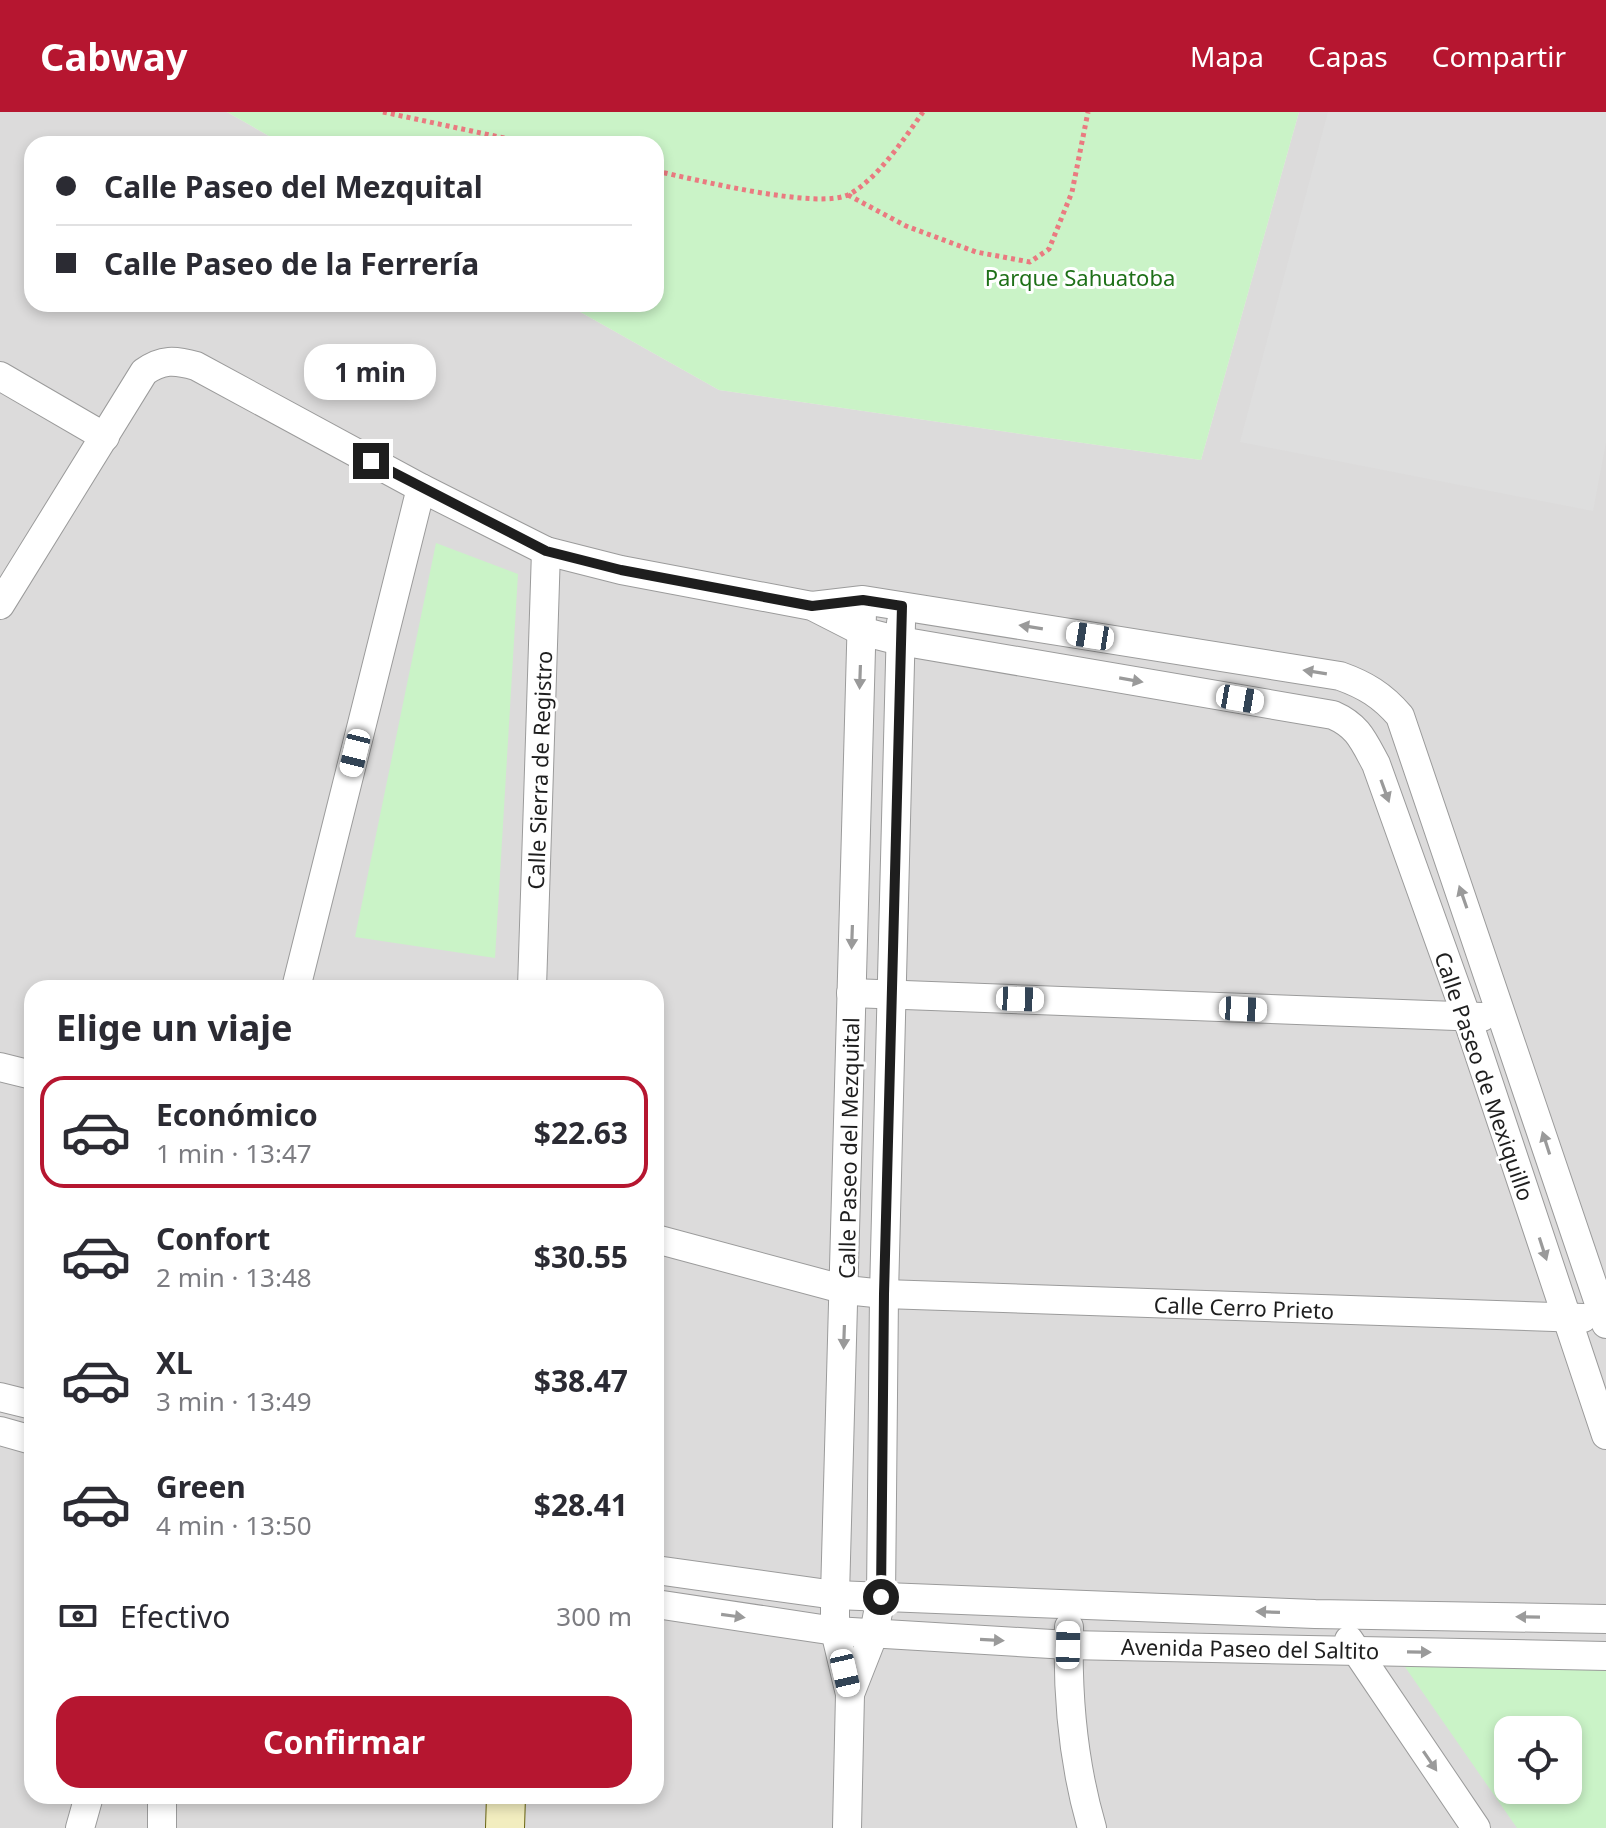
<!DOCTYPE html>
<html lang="es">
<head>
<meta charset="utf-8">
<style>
  body { margin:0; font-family:"Noto Sans",sans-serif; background:#f7f7f7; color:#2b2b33; height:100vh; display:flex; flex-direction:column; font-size:30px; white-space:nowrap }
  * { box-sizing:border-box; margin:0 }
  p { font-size:26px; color:#7c7c81 }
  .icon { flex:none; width:44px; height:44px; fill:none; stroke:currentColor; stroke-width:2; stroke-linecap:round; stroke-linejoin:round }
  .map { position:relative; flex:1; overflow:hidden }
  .drawer { position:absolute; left:24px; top:868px; width:640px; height:824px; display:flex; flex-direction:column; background:#fff; border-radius:24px; box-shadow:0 4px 12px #0003 }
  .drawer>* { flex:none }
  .top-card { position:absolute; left:24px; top:24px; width:640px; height:176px; border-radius:24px; box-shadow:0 4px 12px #0003; display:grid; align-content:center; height:176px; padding:0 32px; background:#fff }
  .tools { position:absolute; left:1494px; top:1604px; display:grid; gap:16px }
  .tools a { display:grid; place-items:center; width:88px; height:88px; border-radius:16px; background:#fff; box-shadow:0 4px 12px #0003; font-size:40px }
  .end { position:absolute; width:36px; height:36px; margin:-18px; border:10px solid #1e1e1e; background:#fff; box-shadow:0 0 0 4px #fff }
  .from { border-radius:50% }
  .bubble { position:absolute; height:56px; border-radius:24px; background:#fff; box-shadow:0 4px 12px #0003; font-size:26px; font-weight:700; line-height:56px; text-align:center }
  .car { position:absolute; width:24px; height:48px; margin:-24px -12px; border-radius:10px; box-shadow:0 0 6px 2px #0007; background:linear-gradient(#fff 24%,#345 0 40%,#fff 0 76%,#345 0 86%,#fff 0) }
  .top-card b { display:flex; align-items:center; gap:28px; height:76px; font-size:30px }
  .top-card b+b { border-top:2px solid #e1e1e2 }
  .top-card i { width:20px; height:20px; background:#2b2b33 }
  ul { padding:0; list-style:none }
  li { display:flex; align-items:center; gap:24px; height:112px; margin:0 16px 12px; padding:0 16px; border:4px solid transparent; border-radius:24px }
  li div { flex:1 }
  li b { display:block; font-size:30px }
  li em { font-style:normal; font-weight:700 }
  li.on { border-color:#b61630 }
  li>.icon { width:72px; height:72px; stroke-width:1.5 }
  h2 { padding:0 32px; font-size:36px; line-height:96px }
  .pay { display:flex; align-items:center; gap:20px; height:88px; padding:0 32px; font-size:30px }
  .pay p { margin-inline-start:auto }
  .action { display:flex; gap:16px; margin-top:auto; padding:16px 32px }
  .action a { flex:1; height:92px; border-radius:24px; background:#b61630; color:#fff; font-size:32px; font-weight:700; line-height:92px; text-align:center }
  header { display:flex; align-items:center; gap:48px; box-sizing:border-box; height:112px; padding:0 40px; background:#b61630; color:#fff }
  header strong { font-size:38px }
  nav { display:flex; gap:44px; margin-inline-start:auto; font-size:28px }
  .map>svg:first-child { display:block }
  .residential { fill:#dcdbdb; fill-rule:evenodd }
  .park { fill:#caf3c7; fill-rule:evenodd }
  .parking { fill:#dedede }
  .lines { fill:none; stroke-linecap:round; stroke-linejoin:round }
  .street-casing { stroke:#9b9b9b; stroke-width:30 }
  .secondary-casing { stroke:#696511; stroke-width:40 }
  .path { stroke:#ea7a80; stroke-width:5; stroke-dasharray:4 4; stroke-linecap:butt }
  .street { stroke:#fff; stroke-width:28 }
  .secondary { stroke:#f2edbf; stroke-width:38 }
  .oneway { fill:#9a9a9a }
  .route { stroke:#1e1e1e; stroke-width:10 }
  .labels { text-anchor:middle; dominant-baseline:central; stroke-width:6; stroke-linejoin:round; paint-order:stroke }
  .park-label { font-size:22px; fill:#1e7018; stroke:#fff }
  .street-label { font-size:22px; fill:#1e1e1e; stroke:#fff }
</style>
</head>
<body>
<header>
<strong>Cabway</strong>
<nav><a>Mapa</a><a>Capas</a><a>Compartir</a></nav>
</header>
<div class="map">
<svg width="1606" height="1716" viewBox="0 0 1606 1716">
  <rect width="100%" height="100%" fill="#eeeae5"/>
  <path class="residential" d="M0 0H227L283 32H32V192H566L719 278 1201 348 1299 0H1606V1716H0ZM32 876H656V1684H32ZM1508 1618H1568V1678H1508Z"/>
  <g class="park">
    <path d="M227 0H1299L1201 348 719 278 566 192H656V32H283Z"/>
    <path d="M436 431 518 462 495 846 355 825Z"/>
    <path d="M1403 1552 1606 1555V1716H1517ZM1508 1618H1568V1678H1508Z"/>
  </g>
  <path class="parking" d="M1328 0H1606V330L1593 399 1240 330Z"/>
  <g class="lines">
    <defs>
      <g id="street">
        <path d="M0 264 105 325"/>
        <path d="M0 493 144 260C162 247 175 248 196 254L421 376 546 439 621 458 812 494 861 519 900 529 1333 603C1358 614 1363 628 1376 652L1467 906 1606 1323"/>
        <path d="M812 494 863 488 1340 564C1365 573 1382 583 1400 604L1606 1212"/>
        <path d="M296 876 421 376"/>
        <path d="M532 876 546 439"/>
        <path d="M851 881 1482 905"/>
        <path d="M0 955 32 963"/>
        <path d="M656 1127 846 1178 884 1182 1583 1206"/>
        <path d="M0 1285 32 1293"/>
        <path d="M0 1319 32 1328"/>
        <path d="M656 1458 835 1483 1315 1502 1606 1507"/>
        <path d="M656 1492 835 1519 1068 1533 1606 1544"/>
        <path d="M1069 1515C1067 1583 1073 1651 1092 1716"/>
        <path d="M1349 1528 1476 1716"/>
        <path d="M850 1582 874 1521 881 1485 884 1182 901 511"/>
        <path d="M162 1684V1716"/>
        <path d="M80 1716 89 1684"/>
        <path d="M847 1716 850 1582 835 1519V1483C847 1155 850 828 862 500"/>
      </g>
      <path id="secondary" d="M505 1716 506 1684"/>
    </defs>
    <use href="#street" class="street-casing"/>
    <use href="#secondary" class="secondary-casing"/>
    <g class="path">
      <path d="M383 0 532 32"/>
      <path d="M656 59C694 67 819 99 850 82 879 65 904 27 923 0"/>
      <path d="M848 83 906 114 976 140 1030 150 1049 137 1072 80 1088 0"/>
    </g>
    <use href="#street" class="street"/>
    <use href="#secondary" class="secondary"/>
  </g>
  <defs><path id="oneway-solid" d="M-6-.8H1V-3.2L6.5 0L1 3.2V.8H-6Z" transform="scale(2)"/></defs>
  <g class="oneway">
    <use href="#oneway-solid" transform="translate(1031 515) rotate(-171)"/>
    <use href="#oneway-solid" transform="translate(1315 560) rotate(-171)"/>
    <use href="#oneway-solid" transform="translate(860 565) rotate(92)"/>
    <use href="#oneway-solid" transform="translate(1131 568) rotate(10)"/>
    <use href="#oneway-solid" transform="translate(1385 679) rotate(70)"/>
    <use href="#oneway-solid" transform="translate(1463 785) rotate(-109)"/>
    <use href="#oneway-solid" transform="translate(852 825) rotate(92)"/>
    <use href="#oneway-solid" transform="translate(1546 1031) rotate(-108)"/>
    <use href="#oneway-solid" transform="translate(1543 1137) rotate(72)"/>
    <use href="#oneway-solid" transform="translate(844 1225) rotate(92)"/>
    <use href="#oneway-solid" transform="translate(1268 1500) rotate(-178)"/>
    <use href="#oneway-solid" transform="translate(733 1504) rotate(8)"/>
    <use href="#oneway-solid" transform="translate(1528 1505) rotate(-179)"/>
    <use href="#oneway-solid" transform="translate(992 1528) rotate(3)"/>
    <use href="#oneway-solid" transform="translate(1419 1540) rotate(1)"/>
    <use href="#oneway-solid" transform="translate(1430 1649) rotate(56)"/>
  </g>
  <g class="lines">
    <path class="route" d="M371 349 546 439 621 458 812 494 863 488 902 494 884 1182 881 1485"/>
  </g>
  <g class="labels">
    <g class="park-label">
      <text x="1080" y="165">Parque Sahuatoba</text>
    </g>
    <g class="street-label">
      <text transform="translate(539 658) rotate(-88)">Calle Sierra de Registro</text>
      <text transform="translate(1485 964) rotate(71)">Calle Paseo de Mexiquillo</text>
      <text transform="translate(848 1036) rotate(-89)">Calle Paseo del Mezquital</text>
      <text transform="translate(1244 1195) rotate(2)">Calle Cerro Prieto</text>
      <text transform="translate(1250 1536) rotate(1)">Avenida Paseo del Saltito</text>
    </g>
  </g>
</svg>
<div class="tools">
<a><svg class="icon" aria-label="locate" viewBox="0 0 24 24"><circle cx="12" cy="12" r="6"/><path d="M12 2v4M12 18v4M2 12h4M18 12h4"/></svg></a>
</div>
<i class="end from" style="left:881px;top:1485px"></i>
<i class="end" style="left:371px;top:349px"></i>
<div class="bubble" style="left:304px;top:232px;width:132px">1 min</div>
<i class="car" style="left:1090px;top:524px;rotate:279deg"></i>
<i class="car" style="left:1240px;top:587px;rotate:100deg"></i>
<i class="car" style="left:355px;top:641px;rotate:194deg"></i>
<i class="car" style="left:1020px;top:887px;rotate:92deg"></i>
<i class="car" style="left:1243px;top:897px;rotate:93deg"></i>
<i class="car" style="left:1068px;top:1533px;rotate:1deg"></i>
<i class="car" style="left:845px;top:1561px;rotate:167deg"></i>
<div class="top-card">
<b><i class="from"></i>Calle Paseo del Mezquital</b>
<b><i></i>Calle Paseo de la Ferrería</b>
</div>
<section class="drawer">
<h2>Elige un viaje</h2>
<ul>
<li class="on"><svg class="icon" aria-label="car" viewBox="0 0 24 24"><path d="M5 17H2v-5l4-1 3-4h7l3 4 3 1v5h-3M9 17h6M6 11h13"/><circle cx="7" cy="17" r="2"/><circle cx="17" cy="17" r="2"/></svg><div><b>Económico</b><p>1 min · 13:47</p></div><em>$22.63</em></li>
<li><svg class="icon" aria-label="car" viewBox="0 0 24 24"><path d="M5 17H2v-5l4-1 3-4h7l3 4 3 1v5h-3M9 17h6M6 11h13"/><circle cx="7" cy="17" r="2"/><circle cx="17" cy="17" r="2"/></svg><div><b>Confort</b><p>2 min · 13:48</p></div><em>$30.55</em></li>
<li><svg class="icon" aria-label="car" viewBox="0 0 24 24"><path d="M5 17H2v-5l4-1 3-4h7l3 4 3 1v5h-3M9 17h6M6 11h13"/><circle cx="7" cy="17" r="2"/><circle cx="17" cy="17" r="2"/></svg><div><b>XL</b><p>3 min · 13:49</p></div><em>$38.47</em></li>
<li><svg class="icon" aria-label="car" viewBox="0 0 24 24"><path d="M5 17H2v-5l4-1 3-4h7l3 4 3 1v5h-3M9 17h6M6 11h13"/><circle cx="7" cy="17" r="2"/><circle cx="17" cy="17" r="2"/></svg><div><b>Green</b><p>4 min · 13:50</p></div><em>$28.41</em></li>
</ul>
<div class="pay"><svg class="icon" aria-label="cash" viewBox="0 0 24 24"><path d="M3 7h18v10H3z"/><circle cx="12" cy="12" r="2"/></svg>Efectivo<p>300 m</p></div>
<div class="action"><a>Confirmar</a></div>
</section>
</div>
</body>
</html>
